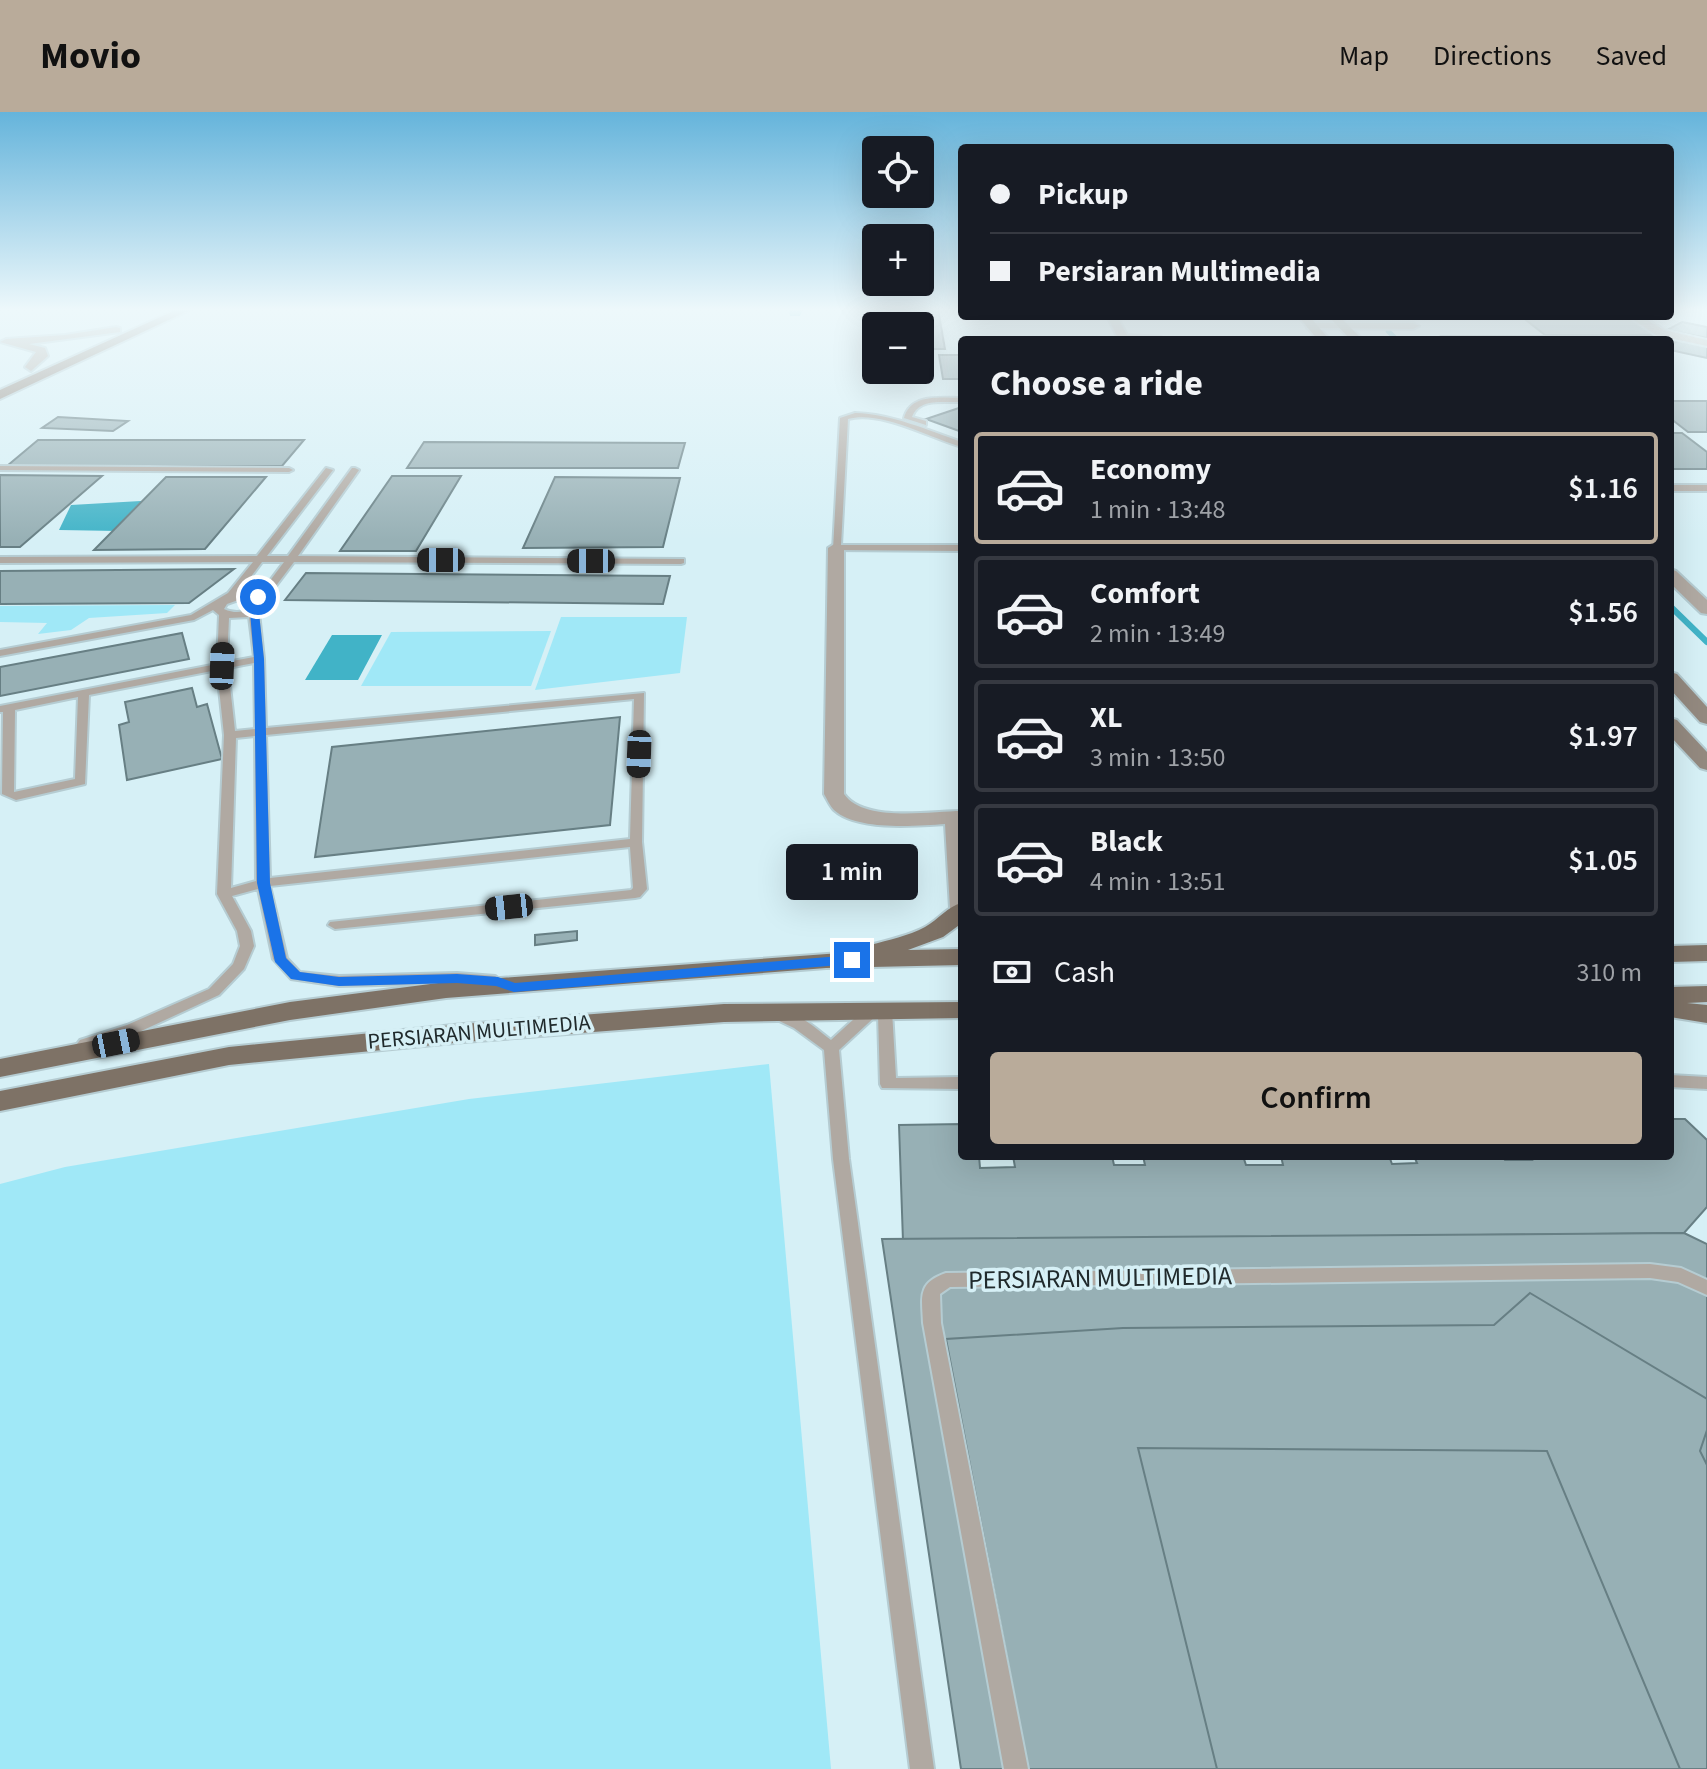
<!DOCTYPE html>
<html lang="en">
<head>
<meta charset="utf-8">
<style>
  body { margin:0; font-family:"Source Sans 3",sans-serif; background:#20242c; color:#f1f3f6; height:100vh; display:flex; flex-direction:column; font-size:30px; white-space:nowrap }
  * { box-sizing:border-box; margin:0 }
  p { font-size:26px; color:#9ea1a6 }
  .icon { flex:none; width:44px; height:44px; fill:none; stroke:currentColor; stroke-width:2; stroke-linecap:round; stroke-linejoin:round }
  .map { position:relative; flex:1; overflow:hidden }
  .panel { position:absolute; left:958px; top:224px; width:716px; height:824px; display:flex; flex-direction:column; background:#171b24; border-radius:8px; box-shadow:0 8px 32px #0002 }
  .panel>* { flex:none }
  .banner { position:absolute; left:958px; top:32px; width:716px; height:176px; border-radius:8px; box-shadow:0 8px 32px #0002; display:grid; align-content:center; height:176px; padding:0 32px; background:#171b24 }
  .tools { position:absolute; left:862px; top:24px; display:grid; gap:16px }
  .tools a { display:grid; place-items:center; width:72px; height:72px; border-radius:8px; background:#171b24; box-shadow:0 8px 32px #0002; font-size:40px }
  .end { position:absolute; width:36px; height:36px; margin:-18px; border:10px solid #1a73e8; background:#fff; box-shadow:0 0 0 4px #fff }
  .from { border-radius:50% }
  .bubble { position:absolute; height:56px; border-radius:8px; background:#171b24; box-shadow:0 8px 32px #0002; font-size:26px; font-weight:600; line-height:56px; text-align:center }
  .car { position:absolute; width:24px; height:48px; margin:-24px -12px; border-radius:10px; box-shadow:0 0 6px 2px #0007; background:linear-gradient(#222 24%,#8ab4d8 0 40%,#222 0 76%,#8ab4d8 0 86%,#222 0) }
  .banner b { display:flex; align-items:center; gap:28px; height:76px; font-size:30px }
  .banner b+b { border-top:2px solid #363941 }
  .banner i { width:20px; height:20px; background:#f1f3f6 }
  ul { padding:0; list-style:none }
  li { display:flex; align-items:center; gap:24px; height:112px; margin:0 16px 12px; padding:0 16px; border:4px solid #363941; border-radius:8px }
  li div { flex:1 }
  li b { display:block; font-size:30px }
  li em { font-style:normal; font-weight:600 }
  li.on { border-color:#b9ab9a }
  li>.icon { width:72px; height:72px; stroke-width:1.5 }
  h2 { padding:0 32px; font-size:36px; line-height:96px }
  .pay { display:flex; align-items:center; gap:20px; height:88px; padding:0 32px; font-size:30px }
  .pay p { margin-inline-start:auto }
  .cta { display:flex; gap:16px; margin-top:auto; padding:16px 32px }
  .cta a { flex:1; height:92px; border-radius:8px; background:#b9ab9a; color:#111; font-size:32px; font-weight:600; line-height:92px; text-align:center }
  header { display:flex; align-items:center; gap:48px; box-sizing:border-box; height:112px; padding:0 40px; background:#b9ab9a; color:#111 }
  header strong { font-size:38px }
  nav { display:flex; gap:44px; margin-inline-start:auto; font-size:28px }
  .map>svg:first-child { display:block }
  .green { fill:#a0e8f7 }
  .water { fill:#41b3c7 }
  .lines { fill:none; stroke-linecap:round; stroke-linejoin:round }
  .stream-far1 { stroke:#41b3c7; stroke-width:5 }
  .stream { stroke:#41b3c7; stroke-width:6 }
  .canal { fill:#41b3c7; fill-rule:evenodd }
  .building { fill:#97b0b5; stroke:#677f84; stroke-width:2 }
  .lane-casing { stroke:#b5ccd2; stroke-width:4 }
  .street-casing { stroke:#b5ccd2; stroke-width:4 }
  .secondary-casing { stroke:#b5ccd2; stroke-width:4 }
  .primary-casing { stroke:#b5ccd2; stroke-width:4 }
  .lane { fill:#b0a9a2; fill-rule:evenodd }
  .street { fill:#b0a9a2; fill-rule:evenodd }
  .secondary { fill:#93897f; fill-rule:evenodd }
  .primary { fill:#7e7266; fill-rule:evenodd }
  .route { fill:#1a73e8 }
  .labels { text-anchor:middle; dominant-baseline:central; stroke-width:7; stroke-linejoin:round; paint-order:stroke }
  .street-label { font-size:22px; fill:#202a2c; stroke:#d6f0f6 }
  .near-street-label { font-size:26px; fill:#202a2c; stroke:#d6f0f6 }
</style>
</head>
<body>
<header>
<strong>Movio</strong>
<nav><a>Map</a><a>Directions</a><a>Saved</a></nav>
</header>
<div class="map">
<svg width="1707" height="1657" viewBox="0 0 1707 1657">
  <rect width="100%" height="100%" fill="#d6f0f6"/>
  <g class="green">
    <path d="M175 493 167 501 89 506 71 518 38 522 47 511 0 510V494Z"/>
    <path d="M561 505H687L680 561 535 578Z"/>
    <path d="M551 519 531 574H361L391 520Z"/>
    <path d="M769 952 831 1657H0V1072L65 1055 469 987Z"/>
  </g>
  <g class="water">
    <path d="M158 388 119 419 59 418 71 393Z"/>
    <path d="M332 523H382L358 568H305Z"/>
  </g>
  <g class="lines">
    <path class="stream-far1" d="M1388 219 1397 228"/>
    <path class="stream" d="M1670 494 1707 530"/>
    <path class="canal" d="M789 197H803L800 204H790Z"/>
  </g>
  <g class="building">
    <path d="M867 197H938L945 237H920V214H876V237H869Z"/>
    <path d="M1521 204H1627L1655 223H1545Z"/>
    <path d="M1682 210 1707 215V226L1667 218Z"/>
    <path d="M1442 224H1543L1548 228H1447Z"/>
    <path d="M1681 227 1707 233V246L1670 238V233Z"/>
    <path d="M867 243H876V258H915L916 267H867Z"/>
    <path d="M939 243H962V267H943Z"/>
    <path d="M1670 289H1707V320H1688L1670 306Z"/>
    <path d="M962 295V320L926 307Z"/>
    <path d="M58 305 128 309 113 319 42 316Z"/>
    <path d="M1670 321H1682L1707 340V357H1670Z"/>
    <path d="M38 328H304L282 354H7Z"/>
    <path d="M424 330 685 331 678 356H407Z"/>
    <path d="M0 363 102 364 20 435H0Z"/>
    <path d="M392 364H461L416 439H340Z"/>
    <path d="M166 365H266L205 437 94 438Z"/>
    <path d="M555 365 680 366 663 435 523 436Z"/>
    <path d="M234 457 189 491 0 492V459Z"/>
    <path d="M306 461 670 464 663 492 285 488Z"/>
    <path d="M182 521 189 547 0 584V555Z"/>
    <path d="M192 576 197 595 207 592 222 647 127 668 119 613 129 610 125 590Z"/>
    <path d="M620 605 610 713 315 745 332 635Z"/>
    <path d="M577 819V828L535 833V823Z"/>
    <path d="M1670 1007H1685L1707 1028V1095L1684 1121 903 1129 899 1013 962 1012V1044H979L980 1056 1015 1055 1013 1044H1112L1114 1053H1145L1143 1044H1243L1246 1053H1283L1281 1044H1389L1392 1052 1417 1051 1414 1044H1503L1505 1048H1532L1530 1044H1670Z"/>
    <path d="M1684 1121 1707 1132V1657H961L882 1127Z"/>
    <path d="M1530 1181 1707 1287V1318L1700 1339 1707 1353V1657H1680L1547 1339 1138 1336 1217 1657H1028L946 1227 1123 1216 1494 1213Z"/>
  </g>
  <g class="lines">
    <defs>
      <g id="lane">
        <path d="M962 286V290C945 291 919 285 912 305L926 309V313L904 306C911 281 941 286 962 286Z"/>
        <path d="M855 301C892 302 927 318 962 330V335C930 326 881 298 848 307L841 433H962V439L833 438 840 306Z"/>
        <path d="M0 354 289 356 293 358 289 360 0 358Z"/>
        <path d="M326 356 333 358 267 444H288L352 356H355L359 358 298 444 684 447V451L681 452 294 450 266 487 270 491 259 501 264 547 266 616 644 581 642 730 647 777 640 785 635 786 335 817 328 813 330 810 631 778 633 776 630 735 270 774 287 846 300 860 339 864 457 861 495 864 502 869 495 874 457 871 339 874 291 867 273 847 258 777 232 784 251 819 254 834 244 857 219 883 137 921 85 937 80 936 77 932 80 928 127 913 209 877 233 852 240 834 237 819 217 782 224 623 217 558 89 583 85 672 16 688 2 682 3 600H0V594L217 552 219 503 213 498 194 508 0 544V538L191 503 228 481 253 450 0 451V445L257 444ZM262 450H284L260 482H238ZM241 487 255 488 259 491C248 500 237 503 224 497L227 492ZM249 505 254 545 227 550 229 506ZM254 551 255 617 235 619 228 556ZM78 585 75 667 14 680 15 598ZM634 587 630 727 270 766 266 623ZM255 624 256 769 231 776 236 626Z"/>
        <rect x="1670" y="373" width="37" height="6"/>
        <path d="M872 894 878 898 885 894 892 899 896 966 962 965V977L882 976 880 972 878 902 839 938 849 1047 934 1657H910L833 1047 824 938 794 916 773 906 771 902 773 898C793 895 815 916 831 928L867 895Z"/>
        <path d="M1670 963 1707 965V977L1670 975Z"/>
        <path d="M1650 1152 1681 1156 1707 1168V1183L1678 1170 1650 1166 950 1175 940 1182 941 1211 1028 1657H1004L923 1211C922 1185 917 1171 946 1161Z"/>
      </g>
      <g id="street">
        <path d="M1107 204H1117L1127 223 1161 225 1167 228H1119Z"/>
        <path d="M1628 204H1641L1664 218 1707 228V234L1656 223Z"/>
        <path d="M1311 211H1413L1419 214 1413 217 1307 216V212Z"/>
        <path d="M116 215 120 216V220L29 232 45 236 48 244 31 259 25 255 36 240 0 230 6 227 65 223Z"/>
        <path d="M836 431 844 436V682C864 711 931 699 962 699V803L954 801 950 796 945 712C915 714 857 719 834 698 830 694 827 687 824 682L828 436Z"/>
        <path d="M1670 457 1676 459 1707 488V502L1701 501 1670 471Z"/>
      </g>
      <g id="secondary">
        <path d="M178 197H192L0 287V278Z"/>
        <path d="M1298 204H1309L1330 228H1318Z"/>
        <path d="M1328 204H1339L1363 228H1351Z"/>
        <path d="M1670 560 1677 562 1707 595V612L1700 610 1670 577Z"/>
        <path d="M1670 606 1677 608 1707 640V658L1700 656 1670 624Z"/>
      </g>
      <g id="primary">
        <path d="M962 791V811L943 825 908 838 962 837V853L826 856 446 886 290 908 0 965V947L290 890 446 870 868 839 870 833C889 828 908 824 925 815 938 808 948 794 962 791Z"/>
        <path d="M1707 833V849L1670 850V834Z"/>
        <path d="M1707 874V890L1687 891 1707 893V911L1670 905V875Z"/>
        <path d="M962 890V906L724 910 464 930 229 953 0 999V979L229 935 464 912 724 892Z"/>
      </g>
    </defs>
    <use href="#lane" class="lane-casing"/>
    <use href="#street" class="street-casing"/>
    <use href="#secondary" class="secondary-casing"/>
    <use href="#primary" class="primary-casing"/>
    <use href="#lane" class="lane"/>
    <use href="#street" class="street"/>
    <use href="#secondary" class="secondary"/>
    <use href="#primary" class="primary"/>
  </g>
  <linearGradient id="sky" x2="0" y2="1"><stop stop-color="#65b4db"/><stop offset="0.46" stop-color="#edf8fb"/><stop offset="1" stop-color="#edf8fb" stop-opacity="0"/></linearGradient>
  <rect width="1707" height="429" fill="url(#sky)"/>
  <path class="route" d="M255 483H261L270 491 259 501 264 547 270 771 286 846 300 860 339 865 457 862 498 865 515 871 852 843 858 848 852 852 514 880 496 874 457 871 339 874 291 867 275 850 257 771 254 547 250 500 260 491Z"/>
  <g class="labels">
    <g class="street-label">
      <text transform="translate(479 920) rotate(-5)">PERSIARAN MULTIMEDIA</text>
    </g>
    <g class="near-street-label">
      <text transform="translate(1100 1166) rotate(-1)">PERSIARAN MULTIMEDIA</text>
    </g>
  </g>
</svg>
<div class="tools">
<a><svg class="icon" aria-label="locate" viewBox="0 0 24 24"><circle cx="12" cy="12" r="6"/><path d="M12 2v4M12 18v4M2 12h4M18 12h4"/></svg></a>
<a>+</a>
<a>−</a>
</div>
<i class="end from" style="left:258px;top:485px"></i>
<i class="end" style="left:852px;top:848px"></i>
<div class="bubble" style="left:786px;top:732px;width:132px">1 min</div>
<i class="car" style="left:441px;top:448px;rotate:270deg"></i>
<i class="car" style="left:591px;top:449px;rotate:270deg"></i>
<i class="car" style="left:222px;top:554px;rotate:2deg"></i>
<i class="car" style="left:639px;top:642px;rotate:182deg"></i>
<i class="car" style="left:509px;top:795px;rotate:264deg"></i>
<i class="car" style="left:116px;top:931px;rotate:79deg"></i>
<div class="banner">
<b><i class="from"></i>Pickup</b>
<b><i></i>Persiaran Multimedia</b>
</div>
<section class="panel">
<h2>Choose a ride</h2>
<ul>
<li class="on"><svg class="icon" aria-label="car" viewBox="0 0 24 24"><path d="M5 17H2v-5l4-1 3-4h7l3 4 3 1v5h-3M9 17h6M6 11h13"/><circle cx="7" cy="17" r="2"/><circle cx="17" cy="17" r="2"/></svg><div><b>Economy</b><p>1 min · 13:48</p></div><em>$1.16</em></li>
<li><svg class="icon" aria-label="car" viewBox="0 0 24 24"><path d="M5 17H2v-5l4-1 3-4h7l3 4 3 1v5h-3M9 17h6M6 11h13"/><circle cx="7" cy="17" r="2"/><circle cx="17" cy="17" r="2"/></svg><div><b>Comfort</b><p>2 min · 13:49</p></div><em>$1.56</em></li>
<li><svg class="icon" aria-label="car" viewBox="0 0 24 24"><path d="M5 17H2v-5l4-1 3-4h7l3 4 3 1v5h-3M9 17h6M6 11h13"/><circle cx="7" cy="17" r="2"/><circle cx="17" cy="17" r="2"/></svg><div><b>XL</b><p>3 min · 13:50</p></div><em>$1.97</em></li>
<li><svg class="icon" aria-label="car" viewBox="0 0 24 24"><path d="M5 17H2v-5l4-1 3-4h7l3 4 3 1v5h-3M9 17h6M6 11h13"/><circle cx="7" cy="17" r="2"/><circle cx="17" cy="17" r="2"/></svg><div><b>Black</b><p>4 min · 13:51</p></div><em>$1.05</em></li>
</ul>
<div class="pay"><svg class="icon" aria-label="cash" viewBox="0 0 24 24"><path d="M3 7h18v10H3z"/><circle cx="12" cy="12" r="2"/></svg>Cash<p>310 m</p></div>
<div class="cta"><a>Confirm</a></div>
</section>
</div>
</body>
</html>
